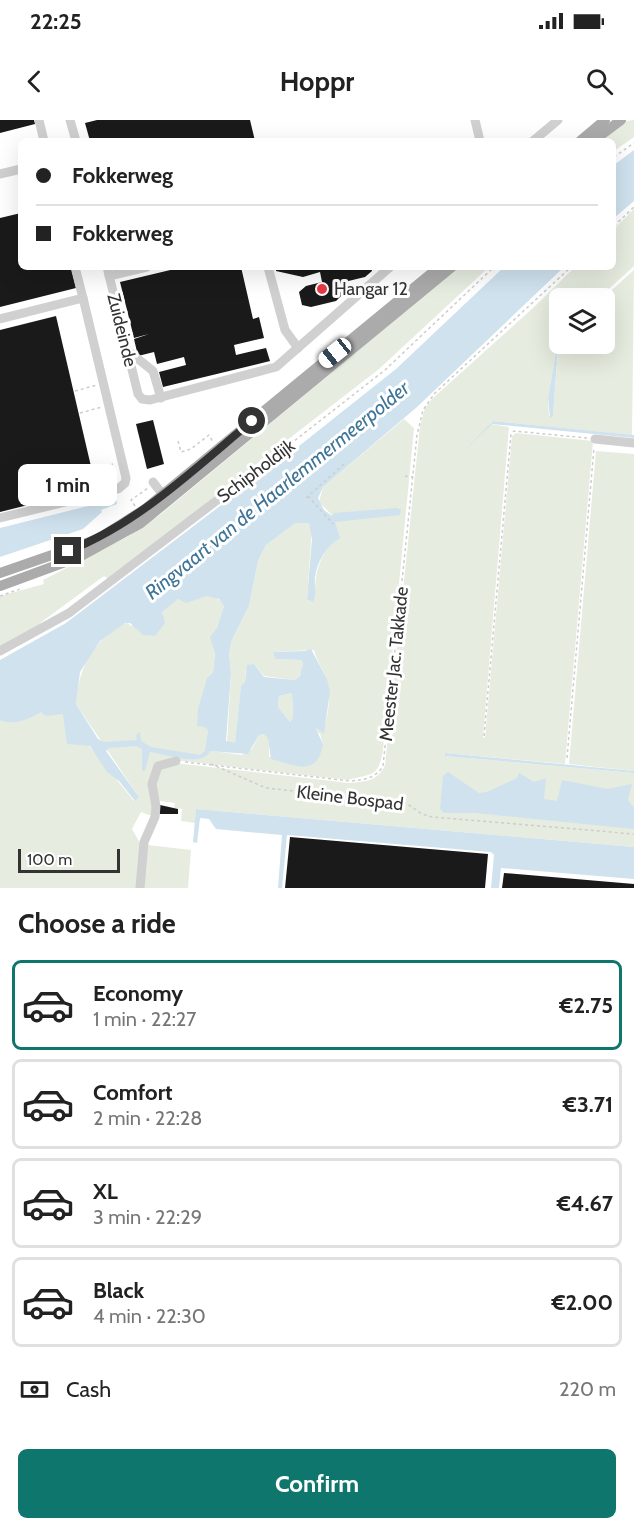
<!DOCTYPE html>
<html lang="en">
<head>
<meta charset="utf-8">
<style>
  body { margin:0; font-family:Cabin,sans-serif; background:#f6f6f6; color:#222; height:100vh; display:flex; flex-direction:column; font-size:22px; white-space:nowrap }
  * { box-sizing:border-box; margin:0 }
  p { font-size:20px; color:#767676 }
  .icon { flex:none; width:33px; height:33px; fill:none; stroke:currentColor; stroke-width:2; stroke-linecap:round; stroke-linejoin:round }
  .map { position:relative; height:768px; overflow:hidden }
  .drawer { display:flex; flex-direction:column; background:#fff; flex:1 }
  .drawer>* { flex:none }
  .top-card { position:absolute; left:18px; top:18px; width:598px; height:132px; border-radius:9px; box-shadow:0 6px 24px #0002; display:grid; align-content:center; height:132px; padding:0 18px; background:#fff }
  .tools { position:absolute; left:549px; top:168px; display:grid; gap:12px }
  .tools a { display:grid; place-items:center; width:66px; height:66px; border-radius:9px; background:#fff; box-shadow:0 6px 24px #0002; font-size:30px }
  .scale { position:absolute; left:18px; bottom:15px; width:102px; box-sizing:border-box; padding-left:6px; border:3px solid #333; border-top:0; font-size:16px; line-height:21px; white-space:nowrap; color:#333; -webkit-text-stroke:4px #fff; paint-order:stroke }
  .end { position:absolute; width:27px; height:27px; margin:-14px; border:8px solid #333; background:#fff; box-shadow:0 0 0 3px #fff }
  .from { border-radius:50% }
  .bubble { position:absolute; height:42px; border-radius:9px; background:#fff; box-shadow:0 6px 24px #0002; font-size:20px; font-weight:800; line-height:42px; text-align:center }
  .car { position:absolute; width:18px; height:36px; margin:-18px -9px; border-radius:8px; box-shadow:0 0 4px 2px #0007; background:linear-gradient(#fff 24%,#345 0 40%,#fff 0 76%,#345 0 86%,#fff 0) }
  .top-card b { display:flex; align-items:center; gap:21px; height:57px; font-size:22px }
  .top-card b+b { border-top:2px solid #e0e0e0 }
  .top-card i { width:15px; height:15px; background:#222 }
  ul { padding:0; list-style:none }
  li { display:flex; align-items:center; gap:18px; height:90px; margin:0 12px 9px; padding:0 6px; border:3px solid #e0e0e0; border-radius:9px }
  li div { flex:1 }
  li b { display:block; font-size:22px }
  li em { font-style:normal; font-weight:800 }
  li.selected { border-color:#0f766e }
  li>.icon { width:54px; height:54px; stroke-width:1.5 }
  h2 { padding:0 18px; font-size:27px; line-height:72px }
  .pay { display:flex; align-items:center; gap:15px; height:66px; padding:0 18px; font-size:22px }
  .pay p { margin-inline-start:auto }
  .button { display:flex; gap:12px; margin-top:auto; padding:12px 18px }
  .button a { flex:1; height:69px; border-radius:9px; background:#0f766e; color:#fff; font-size:24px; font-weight:800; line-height:69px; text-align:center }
  .status { display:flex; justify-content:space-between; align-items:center; height:42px; padding:0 30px; background:#fff; direction:ltr }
  .status svg { height:16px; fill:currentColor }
  header { display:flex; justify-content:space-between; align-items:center; height:78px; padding:0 18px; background:#fff; font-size:27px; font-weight:800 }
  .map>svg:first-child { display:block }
  .green { fill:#e6ecdf }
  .water { fill:#cfe2ee; fill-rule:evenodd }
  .building { fill:#1a1a1a }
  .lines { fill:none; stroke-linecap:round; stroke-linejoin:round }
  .path { stroke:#cdcdcd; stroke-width:1.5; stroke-dasharray:3 3; stroke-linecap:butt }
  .minor { stroke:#d0d0d0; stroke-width:9 }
  .major { stroke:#ababab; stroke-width:10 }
  .route { stroke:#333; stroke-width:8 }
  .poi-dot { fill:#e63946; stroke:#fff; stroke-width:2 }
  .labels { text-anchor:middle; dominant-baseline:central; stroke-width:6; stroke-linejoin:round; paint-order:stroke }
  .poi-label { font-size:18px; fill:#333; stroke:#fff; text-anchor:start }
  .street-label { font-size:18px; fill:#333; stroke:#fff }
  .water-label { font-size:20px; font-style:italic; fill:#3f7597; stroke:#fff }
</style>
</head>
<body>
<div class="status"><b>22:25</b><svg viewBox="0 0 49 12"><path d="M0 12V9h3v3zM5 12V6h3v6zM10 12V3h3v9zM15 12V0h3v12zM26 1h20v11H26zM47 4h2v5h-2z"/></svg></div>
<header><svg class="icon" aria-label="back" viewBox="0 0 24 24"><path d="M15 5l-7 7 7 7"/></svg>Hoppr<svg class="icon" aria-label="search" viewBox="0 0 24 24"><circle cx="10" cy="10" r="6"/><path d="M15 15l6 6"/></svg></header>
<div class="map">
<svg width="634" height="768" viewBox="0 0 634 768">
  <rect width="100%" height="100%" fill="#fff"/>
  <g class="green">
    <path d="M634 0V17L614 31V21H599L626 1Z"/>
    <path d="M634 89V146L599 178H560L559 215 548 278 549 296H553L559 220 560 224H604L603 178 634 150 632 315 493 301 463 332 490 304 509 307 483 617 485 618 512 316 516 313 593 321 565 644 445 633V636L634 653V727L196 689 195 703 181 701 182 689 174 688 175 683 160 681 154 666 157 650 175 643 349 663C365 662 378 661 385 645L420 306 425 288 433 278 533 188 575 147H614V109Z"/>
    <path d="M459 147H489L379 249 108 459 104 456 40 503 42 506 0 527V476L44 464 43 460 129 416 161 394Z"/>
    <path d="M404 299 414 308 383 630C378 658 373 653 348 660L174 640 159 642 152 696 141 692 132 709 141 725 136 768H0V596L41 592 63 594 134 681 139 677 76 584C79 556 82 545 100 522 105 515 115 511 121 504L128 503 131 506C145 498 161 484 176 480 189 475 218 471 224 486L217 508 213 552 208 557 204 606 208 610 206 630 242 635 252 629 259 615 265 614 269 618V637L323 624 320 614 315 611V606L323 613C328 595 332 575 326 557 322 548 317 541 314 530L273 532 275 539 301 540 303 543 300 556 295 560 264 556 254 544 246 550 245 562 241 567 235 623H227L231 553 229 533 232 520 249 486 258 441 266 425 295 402 309 403 312 408 307 479 315 475C315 451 320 432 339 418L331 394 319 382 323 367Z"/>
    <path d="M596 331 634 334V651L569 644Z"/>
    <path d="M292 573 293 597 290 602 278 587 279 576Z"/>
    <path d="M148 725 191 730 188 768H142L146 727Z"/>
  </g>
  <g class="water">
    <path d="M634 30V81L614 98V45Z"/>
    <path d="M504 147H564L417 287 323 367 318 378 324 390 332 396 334 393 397 388 401 390 400 395 335 402 340 418C326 427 317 441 315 458 314 467 317 474 313 482L307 479 312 419 309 403H295L266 425 258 441 249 486 232 520 229 533 231 553 226 621 235 623 241 566 245 562 247 545 254 544 264 557 295 560 300 556 303 543 301 540 275 539 273 532 305 531 311 529 327 559 330 571 324 614 315 607 323 624C317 658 295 645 271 639L268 618 264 614 259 615 248 634 210 631C202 648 166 634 150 632L145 651H142V629L136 626 109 628 106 631 139 677 135 681 119 661 107 652 90 626 67 624 63 594 46 596 41 592C30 599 13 606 0 600V540L66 503 299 326 396 249ZM207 476 219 479 224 486 217 508 210 517 215 533 213 552 207 558 198 589 197 606 204 607 208 610 205 631 200 635 151 627 141 621 140 612 136 615 137 620 104 622 98 619 76 584 80 552 100 521 125 503H130L143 515 155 516 165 503 162 492 178 479 186 483ZM292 573 293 597 290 602 278 587 279 576Z"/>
    <path d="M559 215 553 296 550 298 548 278Z"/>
    <path d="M493 301 634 315V318L492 304 463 332Z"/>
    <path d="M116 379 117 384 101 390 102 392 83 409 0 437V408Z"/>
    <path d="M445 633 634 651V653L445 636Z"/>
    <path d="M448 652 479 673 487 672 517 658 519 653 534 662 546 658 544 679 557 681 562 660 608 669 632 664 628 680 634 688V709L475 693H444L440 689 443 656Z"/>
    <path d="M196 689 634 727V759L501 748 499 768H491L494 735 491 732 287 715 282 768H278L282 715 216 709 209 699 200 698 197 723 193 722Z"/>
  </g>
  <g class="building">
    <path d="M0 0H34L35 4 0 13Z"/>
    <path d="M97 0H250L255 21H90L85 3Z"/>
    <path d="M21 93V147H71L76 168 0 187V98Z"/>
    <path d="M183 147H241L253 199 259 197 264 218 234 225 236 235 266 228 270 241 163 267 159 252 186 245 184 237 157 244 154 232 138 236 134 219 149 214 134 218 120 162Z"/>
    <path d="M276 147H371L372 151 365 157 340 163 343 174 336 181 311 187 302 185 299 172 306 166 322 162 320 152 303 157 276 151Z"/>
    <path d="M56 196 96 368 0 392V210Z"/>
    <path d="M153 300 164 344 147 349 136 304Z"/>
    <path d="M160 685 178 689V694H160L157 687Z"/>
    <path d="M290 717 488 734 485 768H285Z"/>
    <path d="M504 753 634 764V768H502Z"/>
  </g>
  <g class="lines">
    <g class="path">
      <path d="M614 37 634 23"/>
      <path d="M614 106 634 87"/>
      <path d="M75 271 97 265"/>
      <path d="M80 293 102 287"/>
      <path d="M178 321 181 332 191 329 209 315 213 322"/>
      <path d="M94 348 113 344"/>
      <path d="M405 356 413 357"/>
      <path d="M243 361 385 250 494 147"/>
      <path d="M308 376 333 404"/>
      <path d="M306 378 345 343"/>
      <path d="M135 386 131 380 148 368"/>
      <path d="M0 476 23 468"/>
      <path d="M484 616 511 314 514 311 587 318"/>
      <path d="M567 638 594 328"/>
      <path d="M185 642 350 661C364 660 376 658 383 646L417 315 423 290 435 273 571 147"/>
      <path d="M211 644 266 668 406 683 422 694 432 697 634 714"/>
    </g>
    <g class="minor">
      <path d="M39 0 44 21"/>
      <path d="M70 0 76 21"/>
      <path d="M475 0 480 21"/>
      <path d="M533 21 558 0"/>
      <path d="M0 54 21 49"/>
      <path d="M107 147 138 274 142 279 150 280 276 247 390 147"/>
      <path d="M268 147 285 210 298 228"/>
      <path d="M109 156 147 147"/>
      <path d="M0 199 83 178 75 147"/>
      <path d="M127 230 153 251 161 278"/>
      <path d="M595 319 634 323"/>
      <path d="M153 362 163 375"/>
      <path d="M0 398 118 369 125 363 126 358 83 178"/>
      <path d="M0 531 69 493 237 365"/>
      <path d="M140 768 144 722 155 697 156 686 152 664 158 646 176 641"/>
    </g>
    <g class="major">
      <path d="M580 21 605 0"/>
      <path d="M593 21 621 0"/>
      <path d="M0 453 98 419 145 389 439 147"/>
      <path d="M0 466 79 437 141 403 452 147"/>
    </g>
  </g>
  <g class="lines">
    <path class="route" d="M68 431C139 403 194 349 252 301"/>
  </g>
  <circle class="poi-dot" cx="322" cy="169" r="6"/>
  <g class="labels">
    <g class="poi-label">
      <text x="334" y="169">Hangar 12</text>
    </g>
    <g class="street-label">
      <text transform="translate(122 210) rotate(76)">Zuideinde</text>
      <text transform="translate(256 351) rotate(-37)">Schipholdijk</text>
      <text transform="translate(394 544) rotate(-84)">Meester Jac. Takkade</text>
      <text transform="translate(350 678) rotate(7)">Kleine Bospad</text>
    </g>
    <g class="water-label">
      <text transform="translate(277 370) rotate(-39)">Ringvaart van de Haarlemmermeerpolder</text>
    </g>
  </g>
</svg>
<div class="tools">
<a><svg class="icon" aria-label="layers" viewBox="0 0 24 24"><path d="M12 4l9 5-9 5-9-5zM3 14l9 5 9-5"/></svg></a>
</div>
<div class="scale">100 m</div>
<i class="end from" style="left:252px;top:301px"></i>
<i class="end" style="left:68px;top:431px"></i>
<div class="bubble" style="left:18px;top:344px;width:99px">1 min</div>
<i class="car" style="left:335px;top:233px;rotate:231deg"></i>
<div class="top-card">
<b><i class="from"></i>Fokkerweg</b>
<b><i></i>Fokkerweg</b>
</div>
</div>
<section class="drawer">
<h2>Choose a ride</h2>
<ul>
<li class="selected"><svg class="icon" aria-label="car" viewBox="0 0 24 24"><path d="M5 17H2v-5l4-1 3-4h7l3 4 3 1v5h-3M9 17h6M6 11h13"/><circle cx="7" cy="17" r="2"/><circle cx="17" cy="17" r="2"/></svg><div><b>Economy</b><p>1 min · 22:27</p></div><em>€2.75</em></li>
<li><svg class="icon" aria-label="car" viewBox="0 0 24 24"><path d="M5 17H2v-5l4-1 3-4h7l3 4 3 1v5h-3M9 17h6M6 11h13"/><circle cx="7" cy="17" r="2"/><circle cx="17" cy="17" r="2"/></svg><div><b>Comfort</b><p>2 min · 22:28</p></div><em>€3.71</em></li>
<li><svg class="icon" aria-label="car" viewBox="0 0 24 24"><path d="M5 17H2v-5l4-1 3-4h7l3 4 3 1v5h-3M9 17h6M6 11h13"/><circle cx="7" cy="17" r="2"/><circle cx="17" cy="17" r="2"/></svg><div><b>XL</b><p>3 min · 22:29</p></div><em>€4.67</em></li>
<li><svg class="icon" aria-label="car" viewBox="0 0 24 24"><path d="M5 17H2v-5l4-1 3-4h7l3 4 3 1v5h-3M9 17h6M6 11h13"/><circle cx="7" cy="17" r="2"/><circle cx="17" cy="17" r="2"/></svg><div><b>Black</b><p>4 min · 22:30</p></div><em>€2.00</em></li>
</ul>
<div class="pay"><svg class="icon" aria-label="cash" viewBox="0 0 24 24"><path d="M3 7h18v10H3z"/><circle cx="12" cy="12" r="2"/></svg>Cash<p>220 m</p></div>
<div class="button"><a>Confirm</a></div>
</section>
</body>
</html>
